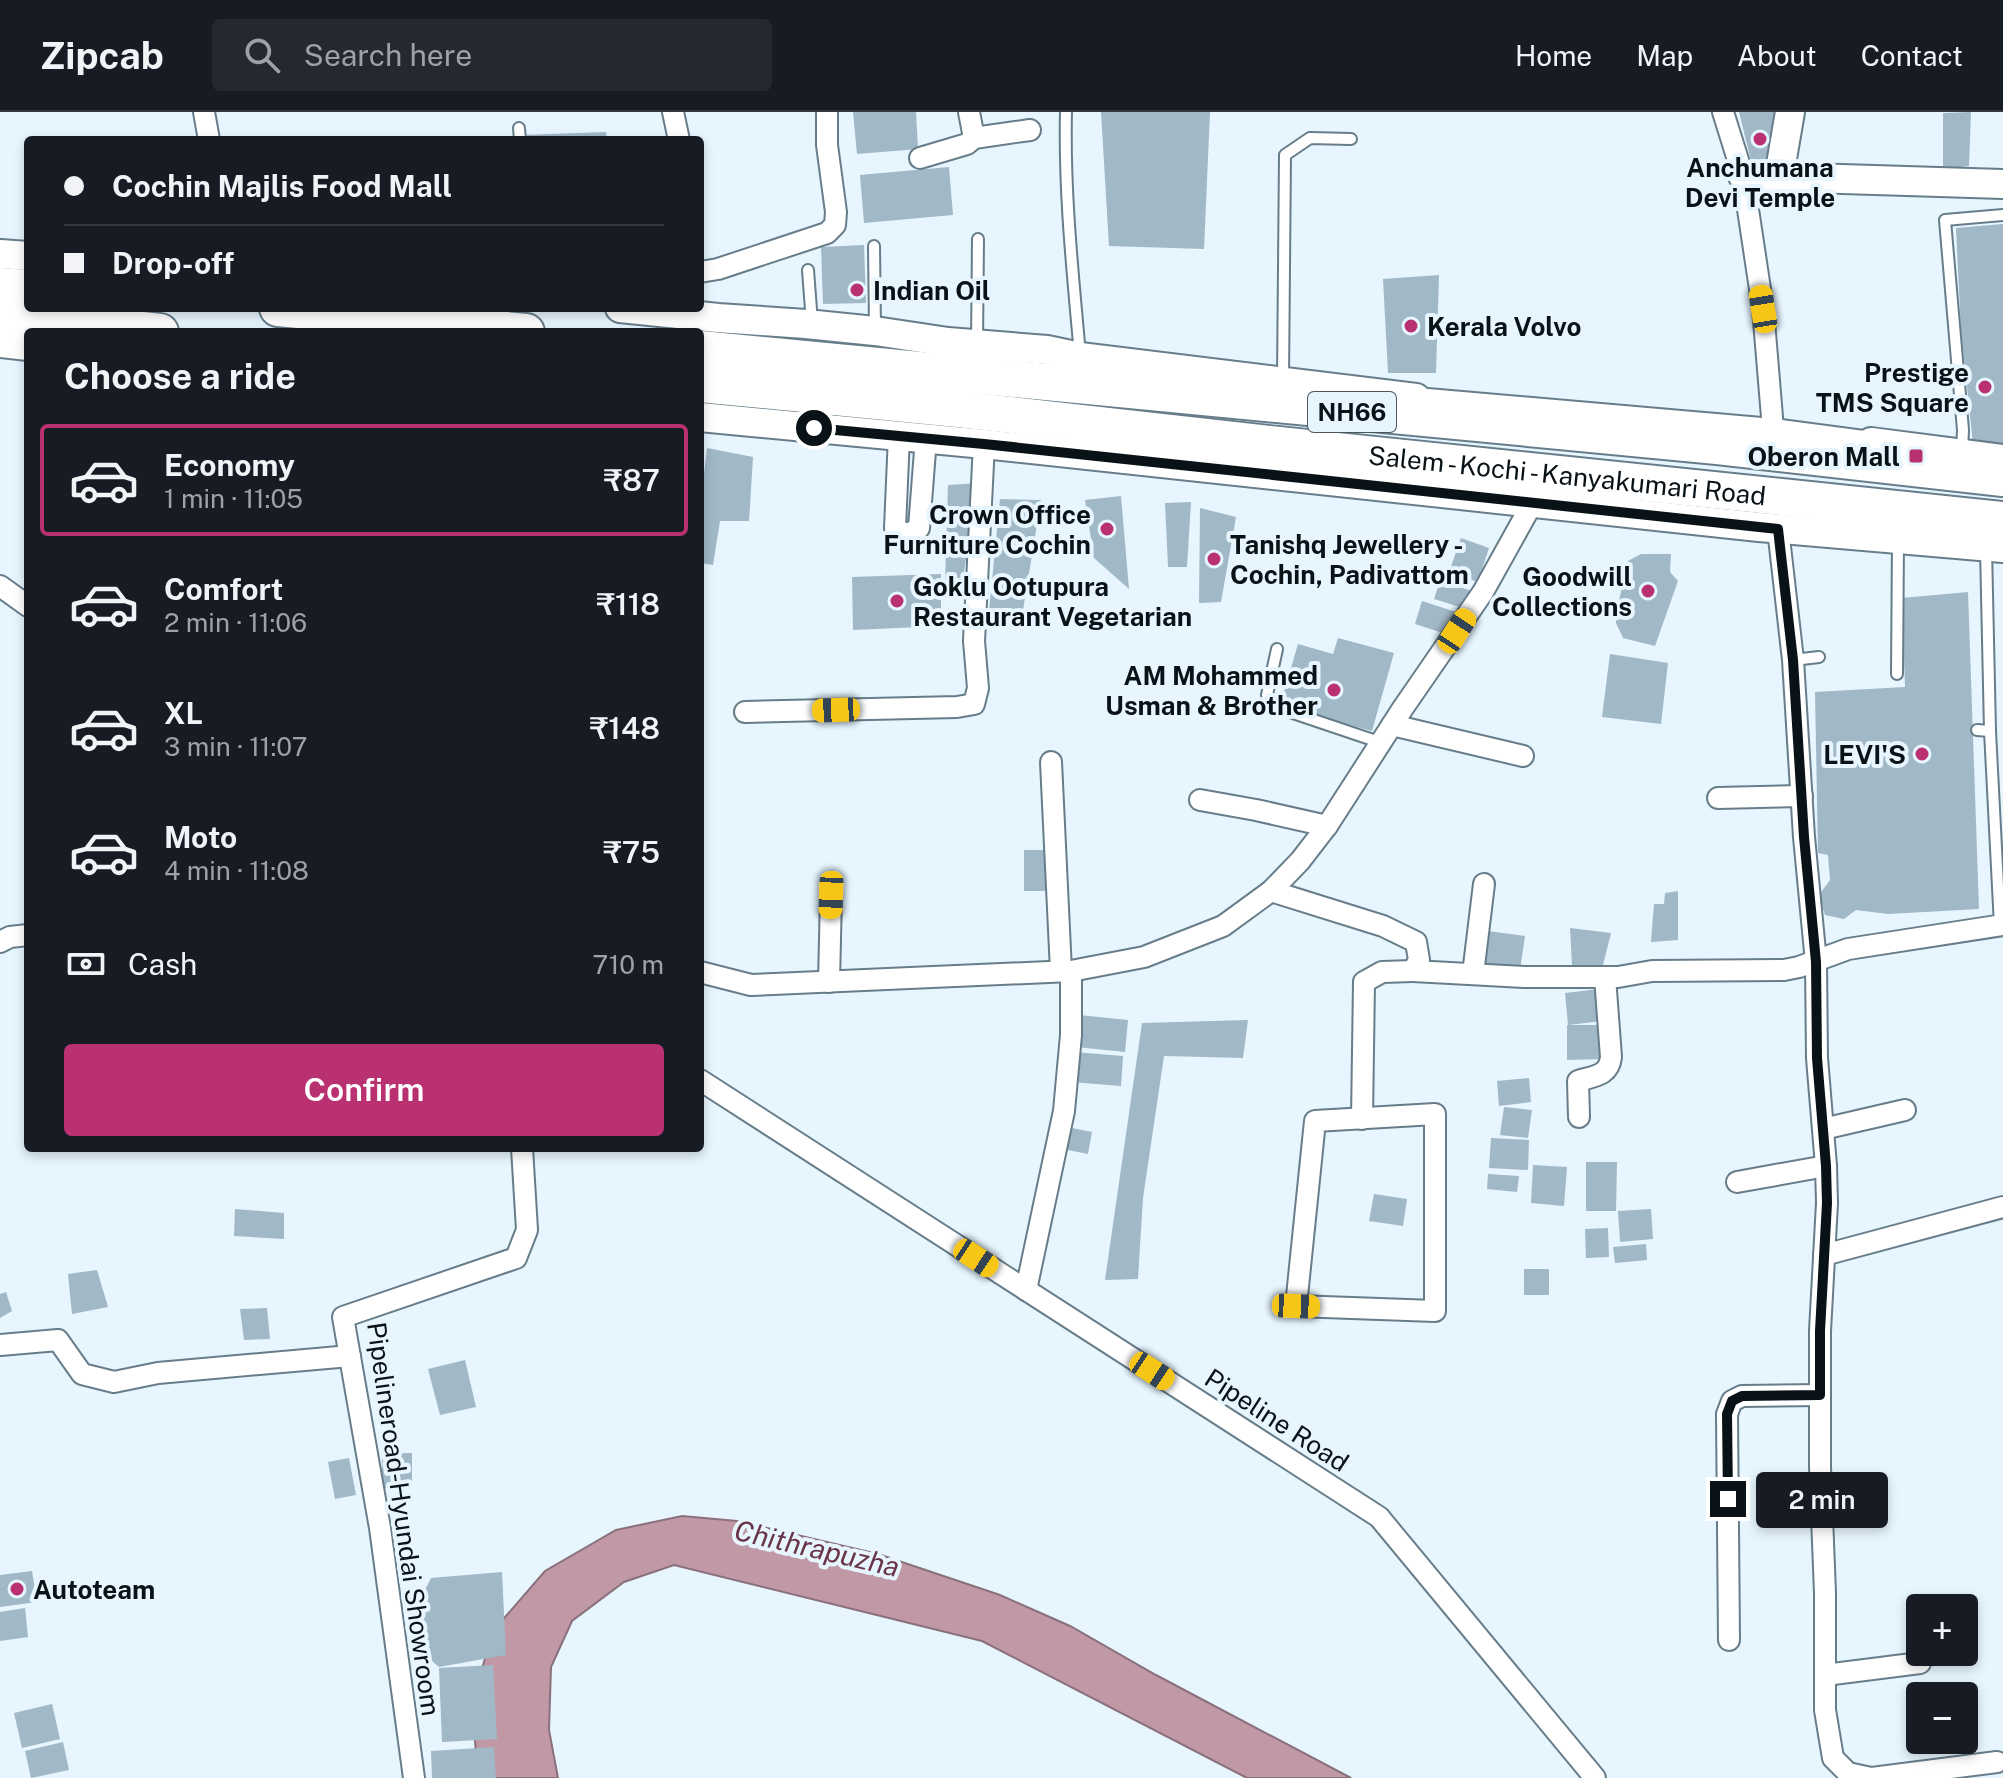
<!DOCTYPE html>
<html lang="en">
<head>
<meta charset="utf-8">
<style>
  body { margin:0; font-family:"Public Sans",sans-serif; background:#242831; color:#f1f3f6; height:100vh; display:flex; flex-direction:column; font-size:30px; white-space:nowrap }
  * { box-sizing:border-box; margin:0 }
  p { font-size:26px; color:#9ea1a6 }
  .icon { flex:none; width:44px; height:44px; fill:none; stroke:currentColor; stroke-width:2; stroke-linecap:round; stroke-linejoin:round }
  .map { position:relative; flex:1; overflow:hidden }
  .panel { position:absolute; left:24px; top:216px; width:680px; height:824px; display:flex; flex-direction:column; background:#171b24; border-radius:8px; box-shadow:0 4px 12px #0003 }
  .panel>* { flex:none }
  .top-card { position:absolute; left:24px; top:24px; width:680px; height:176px; border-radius:8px; box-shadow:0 4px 12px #0003; display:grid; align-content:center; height:176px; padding:0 40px; background:#171b24 }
  .controls { position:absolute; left:1906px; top:1482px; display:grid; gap:16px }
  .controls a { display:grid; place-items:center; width:72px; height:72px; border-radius:8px; background:#171b24; box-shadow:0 4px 12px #0003; font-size:40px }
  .end { position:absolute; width:36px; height:36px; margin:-18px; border:10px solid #091217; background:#fff; box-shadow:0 0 0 4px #fff }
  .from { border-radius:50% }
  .bubble { position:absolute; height:56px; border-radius:8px; background:#171b24; box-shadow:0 4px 12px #0003; font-size:26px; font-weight:600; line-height:56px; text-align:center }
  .car { position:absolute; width:24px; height:48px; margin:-24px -12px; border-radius:10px; box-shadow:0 0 6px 2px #0007; background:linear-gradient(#f5c518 24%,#345 0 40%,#f5c518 0 76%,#345 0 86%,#f5c518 0) }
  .top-card b { display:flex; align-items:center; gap:28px; height:76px; font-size:30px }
  .top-card b+b { border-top:2px solid #363941 }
  .top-card i { width:20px; height:20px; background:#f1f3f6 }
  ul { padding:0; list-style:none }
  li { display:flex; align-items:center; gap:24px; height:112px; margin:0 16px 12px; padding:0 24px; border:4px solid transparent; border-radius:8px }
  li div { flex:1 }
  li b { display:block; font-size:30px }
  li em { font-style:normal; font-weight:600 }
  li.selected { border-color:#b93171 }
  li>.icon { width:72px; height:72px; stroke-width:1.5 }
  h2 { padding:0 40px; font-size:36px; line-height:96px }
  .pay { display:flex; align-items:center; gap:20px; height:88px; padding:0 40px; font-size:30px }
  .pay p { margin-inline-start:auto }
  .cta { display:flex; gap:16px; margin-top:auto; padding:16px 40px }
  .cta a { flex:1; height:92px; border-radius:8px; background:#b93171; color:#fff; font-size:32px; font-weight:600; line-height:92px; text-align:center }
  header { display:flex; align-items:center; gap:48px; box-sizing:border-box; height:112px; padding:0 40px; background:#171b24; border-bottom:2px solid #363941 }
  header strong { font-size:38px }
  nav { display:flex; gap:44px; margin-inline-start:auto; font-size:28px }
  .search { width:560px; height:72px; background:#242831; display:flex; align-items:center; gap:20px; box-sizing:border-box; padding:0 28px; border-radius:8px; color:#9ea1a6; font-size:30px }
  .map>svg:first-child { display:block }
  .water { fill:#c199a6; stroke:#8a707b; stroke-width:2 }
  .building { fill:#a1b8c7 }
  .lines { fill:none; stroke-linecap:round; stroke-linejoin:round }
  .lane-casing { stroke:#677d8a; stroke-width:14 }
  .street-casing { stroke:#677d8a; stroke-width:24 }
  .secondary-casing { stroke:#677d8a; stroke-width:32 }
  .highway-casing { stroke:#677d8a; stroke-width:40 }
  .lane { stroke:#fff; stroke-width:10 }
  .street { stroke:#fff; stroke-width:20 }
  .secondary { stroke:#fff; stroke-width:28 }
  .highway { stroke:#fff; stroke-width:36 }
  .route { stroke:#091217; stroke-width:10 }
  .poi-dot { fill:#b93171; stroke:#e6f5fe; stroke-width:3 }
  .labels { text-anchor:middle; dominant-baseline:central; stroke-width:8; stroke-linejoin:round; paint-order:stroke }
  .shield { fill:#e6f5fe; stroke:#4b565c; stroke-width:2 }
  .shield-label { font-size:24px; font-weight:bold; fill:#091217 }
  .poi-label { font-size:26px; font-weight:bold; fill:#091217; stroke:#e6f5fe; text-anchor:end }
  .street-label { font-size:26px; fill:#091217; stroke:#e6f5fe }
  .water-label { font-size:28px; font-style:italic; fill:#693448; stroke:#e6f5fe }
</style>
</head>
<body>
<header>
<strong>Zipcab</strong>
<div class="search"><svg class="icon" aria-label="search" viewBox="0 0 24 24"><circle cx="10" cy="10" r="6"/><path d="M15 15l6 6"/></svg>Search here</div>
<nav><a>Home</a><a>Map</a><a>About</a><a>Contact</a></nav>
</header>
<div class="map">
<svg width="2003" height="1666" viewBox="0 0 2003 1666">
  <rect width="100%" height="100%" fill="#e6f5fe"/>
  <path class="water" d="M682 1404 737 1409 878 1442 1000 1483 1070 1514 1156 1563 1351 1666H1247L982 1529 674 1453 624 1470 572 1509 551 1555 549 1618 558 1666H478L472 1591 493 1519 545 1459 616 1418Z"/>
  <g class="building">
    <path d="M853 0H916L918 37 857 42Z"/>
    <path d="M1101 0H1210L1204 137 1109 134Z"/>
    <path d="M1739 0H1779L1769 53H1752Z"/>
    <path d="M1971 0 1969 54 1943 57V1Z"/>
    <path d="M606 20 607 28H522L521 23Z"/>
    <path d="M949 55 953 103 864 111 860 63Z"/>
    <path d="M2003 112V332H1973L1961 219 1956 116Z"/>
    <path d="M864 133 866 191 823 192 821 135Z"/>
    <path d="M1439 163 1436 261H1388L1383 167Z"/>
    <path d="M707 336 753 345 749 409H720L713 453 700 451V396Z"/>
    <path d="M978 371 963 466 945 470 948 373Z"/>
    <path d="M1121 384 1129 477 1094 446 1085 388Z"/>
    <path d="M1000 387 1041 388 1022 504 989 499Z"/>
    <path d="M1191 390 1187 455H1168L1165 391Z"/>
    <path d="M1200 396 1236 405 1221 490 1199 491Z"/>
    <path d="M1461 426 1489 436 1478 470 1449 460Z"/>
    <path d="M1641 442H1671L1670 460 1678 469 1655 534 1623 526 1616 511 1618 493 1628 449Z"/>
    <path d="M941 462V514L853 518 852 465Z"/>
    <path d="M1440 469 1472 479 1466 497 1434 487Z"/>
    <path d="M1968 480 1979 797 1888 802 1856 798 1844 807 1825 803 1819 783 1830 768 1828 743 1818 741 1815 580 1905 575 1902 486Z"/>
    <path d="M1422 489 1459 501 1452 524 1415 512Z"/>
    <path d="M1338 526 1394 541 1372 619 1280 594 1298 532 1333 542Z"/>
    <path d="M1610 542 1668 551 1661 612 1602 605Z"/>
    <path d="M1024 738H1045L1046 779H1024Z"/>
    <path d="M1678 779V828L1651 830 1654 792H1664L1665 781Z"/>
    <path d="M1570 816 1611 821 1602 857 1572 853Z"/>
    <path d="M1488 819 1525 824 1520 858 1482 855Z"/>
    <path d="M1599 877 1602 909 1568 913 1565 881Z"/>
    <path d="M1079 903 1128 908 1125 940 1076 935Z"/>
    <path d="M1248 908 1243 946 1164 944 1143 1086 1138 1167 1105 1168 1142 911Z"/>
    <path d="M1567 913H1603V947L1567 948Z"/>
    <path d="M1074 940 1123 944 1121 974 1071 970Z"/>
    <path d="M1529 966 1531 990 1499 994 1497 969Z"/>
    <path d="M1504 995 1532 998 1528 1026 1500 1023Z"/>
    <path d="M1067 1015 1092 1020 1088 1042 1063 1037Z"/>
    <path d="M1491 1026 1529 1028 1528 1058 1489 1056Z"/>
    <path d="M1586 1050H1617L1616 1099H1586Z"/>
    <path d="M1533 1053 1567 1055 1564 1094 1531 1091Z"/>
    <path d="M1488 1062 1519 1064 1517 1080 1487 1077Z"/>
    <path d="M1374 1082 1407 1087 1403 1114 1369 1109Z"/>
    <path d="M235 1097 284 1101V1127L234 1124Z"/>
    <path d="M1651 1097 1653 1127 1620 1130 1618 1099Z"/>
    <path d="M1608 1116 1609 1145 1586 1146 1585 1117Z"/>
    <path d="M1646 1132 1647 1148 1615 1151 1613 1135Z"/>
    <rect x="1524" y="1157" width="25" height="26"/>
    <path d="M97 1158 108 1195 72 1202 68 1162Z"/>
    <path d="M6 1180 12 1199 0 1206V1182Z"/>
    <path d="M267 1196 270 1227 244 1228 240 1197Z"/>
    <path d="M465 1248 476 1295 440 1303 428 1257Z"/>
    <path d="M382 1341H412V1377L382 1376Z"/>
    <path d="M349 1346 356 1383 335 1387 328 1350Z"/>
    <path d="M32 1459 37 1490 0 1495V1463Z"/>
    <path d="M502 1460 506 1543 439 1555 423 1541 420 1488 431 1466Z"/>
    <path d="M25 1496 28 1525 0 1529V1500Z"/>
    <path d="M493 1553 497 1627 442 1630 439 1556Z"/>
    <path d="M52 1592 60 1627 22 1636 14 1601Z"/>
    <path d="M63 1630 69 1658 31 1666 25 1639Z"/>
    <path d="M494 1635 496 1666H432L431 1639Z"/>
  </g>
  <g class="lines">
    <defs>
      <g id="lane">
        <path d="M1066 0C1064 81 1073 163 1080 243"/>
        <path d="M519 16 520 28"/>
        <path d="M874 134 875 217"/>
        <path d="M808 158 812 211"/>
        <path d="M977 231 978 127"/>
        <path d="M1283 267 1285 43 1310 26 1351 27"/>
        <path d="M1962 340 1963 318 1945 108 2003 103"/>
        <path d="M1986 436 1990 619 2000 814"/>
        <path d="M1277 537 1267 583 1269 593 1382 631"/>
        <path d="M1793 548 1819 545"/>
        <path d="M1897 562 1898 428"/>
        <path d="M1977 618 1990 619"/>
      </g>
      <g id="street">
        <path d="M204 0 209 28"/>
        <path d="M673 0 679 28"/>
        <path d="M969 0 974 26 1030 18"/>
        <path d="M1723 0 1743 64 1763 197 1773 317"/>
        <path d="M920 46 967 32 974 26"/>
        <path d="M700 160 718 157 827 121 835 113 836 100 827 33V0"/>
        <path d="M1416 286 1773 317 1871 330"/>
        <path d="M899 324 895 416 907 423 919 416 926 326"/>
        <path d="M1778 417 1793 548 1804 725 1816 850 1817 946 1826 1054 1827 1091 1820 1219V1354L1825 1481V1598L1833 1646 1848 1661 1871 1666"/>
        <path d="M0 474 28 494"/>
        <path d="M745 600 957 595 974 592 978 576 974 529 984 332"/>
        <path d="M1392 613 1523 644"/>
        <path d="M1051 650 1061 859"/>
        <path d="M1718 686 1802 684"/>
        <path d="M1200 688 1256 698 1327 714"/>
        <path d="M1271 779 1383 814 1416 830 1419 848 1413 859 1524 865H1618L1652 859 1784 858 1799 855 1848 837 2003 813"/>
        <path d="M0 830 10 825 28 823"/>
        <path d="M700 860 751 873 1071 859 1144 845 1223 814 1271 779 1300 749 1327 714 1403 596 1483 480 1538 381"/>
        <path d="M1473 862 1484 772"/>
        <path d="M829 870 831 783"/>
        <path d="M700 968 1379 1405 1595 1666"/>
        <path d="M1435 1002V1199L1296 1194 1315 1009Z"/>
        <path d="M1579 1005 1578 969C1594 964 1609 964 1611 945L1605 865"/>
        <path d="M1362 1007 1364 870 1382 860 1413 859"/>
        <path d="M1823 1017 1905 998"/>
        <path d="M1737 1070 1826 1054"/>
        <path d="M1824 1143 2003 1095"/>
        <path d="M1026 1178 1064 999 1071 923V859"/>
        <path d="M0 1233 58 1228 82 1262 114 1270 158 1261 350 1244"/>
        <path d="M1729 1528 1727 1302 1732 1289 1742 1284 1820 1283"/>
        <path d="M1825 1563 1920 1551"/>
        <path d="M414 1666 380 1416 343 1205 516 1146 527 1118 522 1036"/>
        <path d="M1872 1666 1997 1650"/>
      </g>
      <g id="secondary">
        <path d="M1743 64 2003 72"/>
        <path d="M1779 64 1790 0"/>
        <path d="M0 142 28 144"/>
        <path d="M620 196 718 206 806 212 875 219 948 230 1047 238 1080 245 1416 286"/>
        <path d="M0 231 28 234"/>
        <path d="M700 305 984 332 1759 415 2003 436"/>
        <path d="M1871 330 2003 347"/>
      </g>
      <g id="highway">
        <path d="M0 174 28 176"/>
        <path d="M278 196 526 220"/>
        <path d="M0 202 160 220"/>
        <path d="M700 237 1717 334 2003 366"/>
        <path id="s1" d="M700 272 958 297 1269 332 2003 408"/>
      </g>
    </defs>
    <use href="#lane" class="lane-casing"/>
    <use href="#street" class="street-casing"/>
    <use href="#secondary" class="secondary-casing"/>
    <use href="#highway" class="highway-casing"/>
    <use href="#lane" class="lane"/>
    <use href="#street" class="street"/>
    <use href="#secondary" class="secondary"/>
    <use href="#highway" class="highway"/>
  </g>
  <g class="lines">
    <path class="route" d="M814 316 984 332 1778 417 1793 548 1804 725 1816 850 1817 946 1826 1054 1827 1091 1820 1219V1283L1742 1284 1732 1289 1727 1302 1728 1387"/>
  </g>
  <g class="poi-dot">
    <circle cx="1760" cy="27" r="8"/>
    <circle cx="857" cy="178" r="8"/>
    <circle cx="1411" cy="214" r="8"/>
    <circle cx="1985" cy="275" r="8"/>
    <rect x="1908" y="336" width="16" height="16" rx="4"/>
    <circle cx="1107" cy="417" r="8"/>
    <circle cx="1214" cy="447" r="8"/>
    <circle cx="1648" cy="479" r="8"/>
    <circle cx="897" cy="489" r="8"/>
    <circle cx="1334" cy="578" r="8"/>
    <circle cx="1922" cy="642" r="8"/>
    <circle cx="17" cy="1477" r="8"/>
  </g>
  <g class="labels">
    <rect class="shield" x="1308" y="280" width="88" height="40" rx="6"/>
    <g class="shield-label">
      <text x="1352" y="300">NH66</text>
    </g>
    <g class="poi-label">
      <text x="1760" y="55" text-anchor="middle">Anchumana<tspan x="1760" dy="30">Devi Temple</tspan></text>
      <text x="873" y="178" text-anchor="start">Indian Oil</text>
      <text x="1427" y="214" text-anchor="start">Kerala Volvo</text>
      <text x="1969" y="260">Prestige<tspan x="1969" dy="30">TMS Square</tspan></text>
      <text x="1900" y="344">Oberon Mall</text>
      <text x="1091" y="402">Crown Office<tspan x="1091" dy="30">Furniture Cochin</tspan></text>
      <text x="1230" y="432" text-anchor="start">Tanishq Jewellery -<tspan x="1230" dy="30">Cochin, Padivattom</tspan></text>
      <text x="1632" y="464">Goodwill<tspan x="1632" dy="30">Collections</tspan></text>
      <text x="913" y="474" text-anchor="start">Goklu Ootupura<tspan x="913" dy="30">Restaurant Vegetarian</tspan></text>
      <text x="1318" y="563">AM Mohammed<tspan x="1318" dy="30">Usman &amp; Brother</tspan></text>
      <text x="1906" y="642">LEVI'S</text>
      <text x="33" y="1477" text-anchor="start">Autoteam</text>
    </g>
    <g class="street-label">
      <text stroke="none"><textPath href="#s1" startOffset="872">Salem - Kochi - Kanyakumari Road</textPath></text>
      <text transform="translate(1277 1308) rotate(33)">Pipeline Road</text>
      <text transform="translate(404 1407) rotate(82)">Pipelineroad-Hyundai Showroom</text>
    </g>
    <g class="water-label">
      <text transform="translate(817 1436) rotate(13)">Chithrapuzha</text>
    </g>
  </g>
</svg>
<div class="controls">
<a>+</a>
<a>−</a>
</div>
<i class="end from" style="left:814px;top:316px"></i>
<i class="end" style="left:1728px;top:1387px"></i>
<div class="bubble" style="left:1756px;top:1360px;width:132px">2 min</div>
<i class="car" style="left:1763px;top:197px;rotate:351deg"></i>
<i class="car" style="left:1457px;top:519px;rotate:33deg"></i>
<i class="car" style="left:836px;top:598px;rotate:268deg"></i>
<i class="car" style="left:831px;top:783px;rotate:182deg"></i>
<i class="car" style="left:976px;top:1146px;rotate:123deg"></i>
<i class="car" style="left:1296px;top:1194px;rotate:92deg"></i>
<i class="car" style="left:1152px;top:1259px;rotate:123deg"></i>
<div class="top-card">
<b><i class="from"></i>Cochin Majlis Food Mall</b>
<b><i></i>Drop-off</b>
</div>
<section class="panel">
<h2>Choose a ride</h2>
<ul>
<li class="selected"><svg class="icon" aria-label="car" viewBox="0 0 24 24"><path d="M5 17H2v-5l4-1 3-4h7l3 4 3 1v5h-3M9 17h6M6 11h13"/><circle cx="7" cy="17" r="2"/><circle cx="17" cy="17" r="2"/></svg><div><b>Economy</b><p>1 min · 11:05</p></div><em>₹87</em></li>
<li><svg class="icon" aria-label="car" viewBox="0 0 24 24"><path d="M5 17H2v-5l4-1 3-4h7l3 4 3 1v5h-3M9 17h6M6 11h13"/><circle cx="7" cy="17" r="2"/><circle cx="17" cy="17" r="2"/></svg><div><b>Comfort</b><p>2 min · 11:06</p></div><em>₹118</em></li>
<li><svg class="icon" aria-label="car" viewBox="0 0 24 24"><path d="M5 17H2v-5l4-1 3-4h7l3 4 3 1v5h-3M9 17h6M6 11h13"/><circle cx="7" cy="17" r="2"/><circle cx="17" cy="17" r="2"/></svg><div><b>XL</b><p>3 min · 11:07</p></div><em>₹148</em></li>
<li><svg class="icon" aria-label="car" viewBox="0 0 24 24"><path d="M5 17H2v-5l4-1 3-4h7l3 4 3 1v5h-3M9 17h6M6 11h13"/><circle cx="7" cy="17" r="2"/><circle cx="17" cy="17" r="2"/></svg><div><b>Moto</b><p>4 min · 11:08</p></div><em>₹75</em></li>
</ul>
<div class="pay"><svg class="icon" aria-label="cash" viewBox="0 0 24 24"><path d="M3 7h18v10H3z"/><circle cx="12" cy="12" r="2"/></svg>Cash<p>710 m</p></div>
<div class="cta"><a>Confirm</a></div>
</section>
</div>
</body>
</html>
